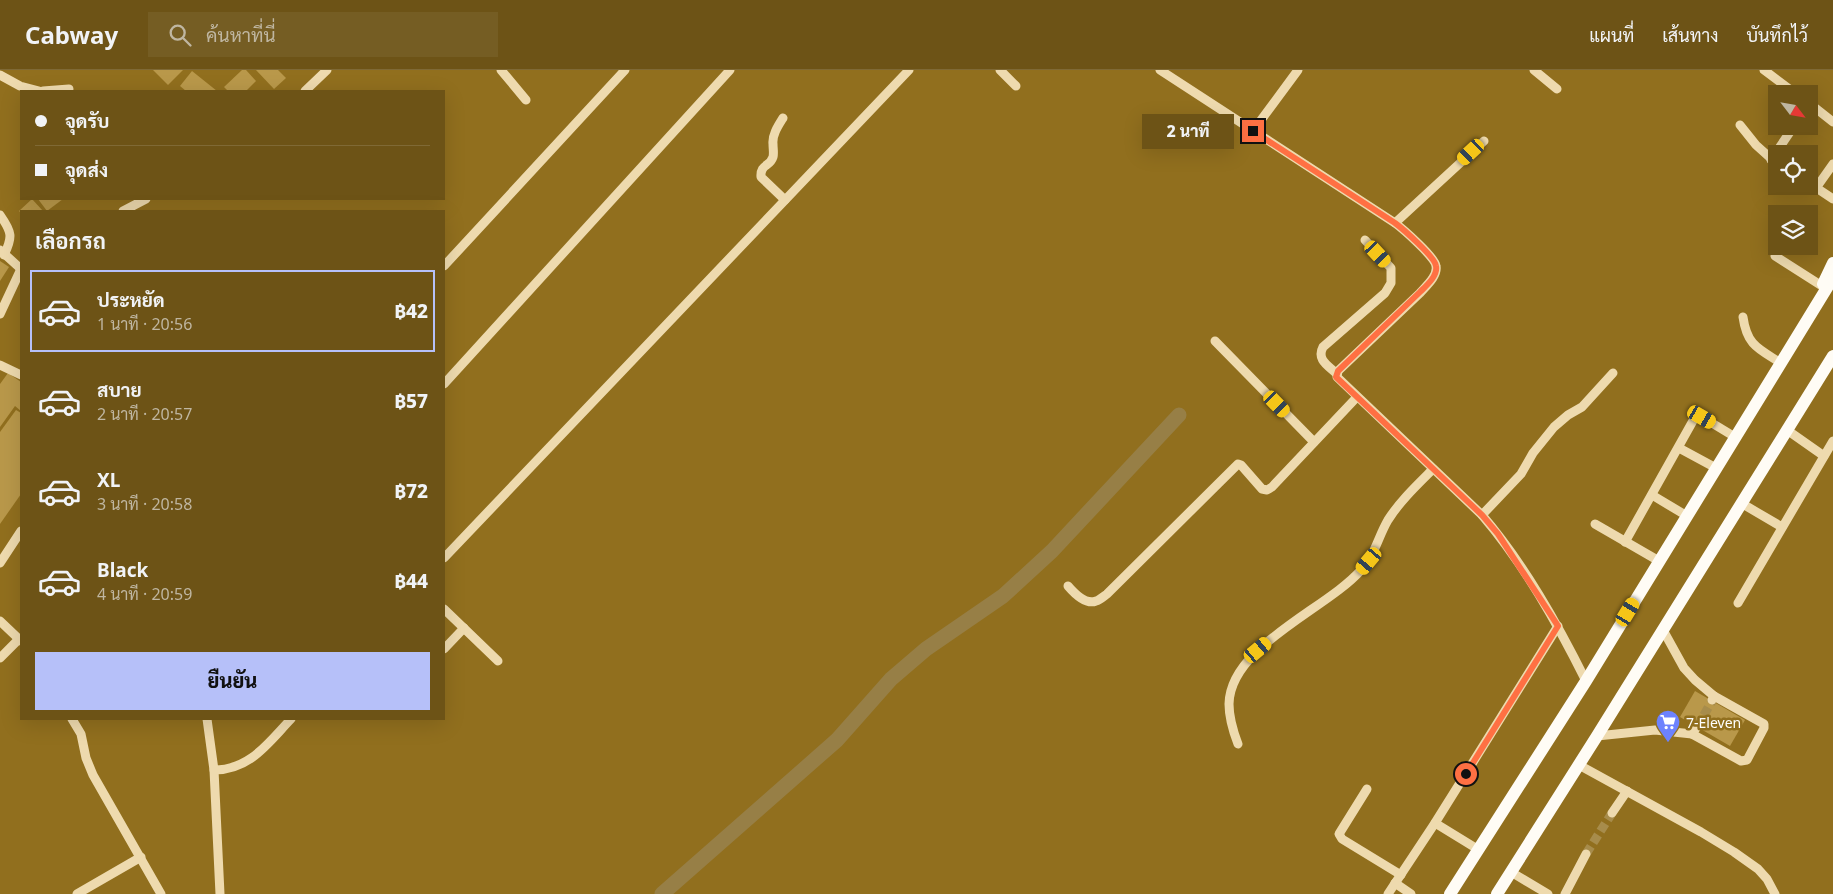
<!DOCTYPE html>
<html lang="th">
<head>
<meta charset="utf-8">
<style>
  body { margin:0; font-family:"Noto Sans",Sarabun,sans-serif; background:#755d23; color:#f1f3f6; height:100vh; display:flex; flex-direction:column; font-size:19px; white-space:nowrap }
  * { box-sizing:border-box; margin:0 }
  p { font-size:16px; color:#bfb6a1 }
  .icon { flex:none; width:28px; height:28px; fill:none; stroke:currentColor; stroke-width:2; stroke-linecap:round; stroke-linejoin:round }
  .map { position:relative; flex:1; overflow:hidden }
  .side { position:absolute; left:20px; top:140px; width:425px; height:510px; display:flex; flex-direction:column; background:#6d5316; border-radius:0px; box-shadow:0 5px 20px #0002 }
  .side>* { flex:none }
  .guide { position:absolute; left:20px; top:20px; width:425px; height:110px; border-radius:0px; box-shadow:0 5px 20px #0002; display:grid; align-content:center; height:110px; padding:0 15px; background:#6d5316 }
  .needle { width:32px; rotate:121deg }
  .tools { position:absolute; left:1768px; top:15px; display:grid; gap:10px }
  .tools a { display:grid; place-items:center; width:50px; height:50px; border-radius:0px; background:#6d5316; box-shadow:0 5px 20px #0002; font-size:25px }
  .end { position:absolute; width:22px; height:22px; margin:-11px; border:6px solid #ff7043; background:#111; box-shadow:0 0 0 2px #111 }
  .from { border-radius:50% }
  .bubble { position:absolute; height:35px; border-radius:0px; background:#6d5316; box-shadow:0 5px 20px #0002; font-size:16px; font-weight:800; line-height:35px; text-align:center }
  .car { position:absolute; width:15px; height:30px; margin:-15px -8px; border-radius:6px; box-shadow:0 0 4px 1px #0007; background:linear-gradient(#f5c518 24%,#345 0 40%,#f5c518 0 76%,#345 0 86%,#f5c518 0) }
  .guide b { display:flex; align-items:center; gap:18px; height:48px; font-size:19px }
  .guide b+b { border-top:1px solid #7f6935 }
  .guide i { width:12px; height:12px; background:#f1f3f6 }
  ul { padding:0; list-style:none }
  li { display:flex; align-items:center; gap:15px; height:82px; margin:0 10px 8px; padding:0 5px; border:2px solid transparent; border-radius:0px }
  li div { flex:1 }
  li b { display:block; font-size:19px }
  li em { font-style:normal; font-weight:800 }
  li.selected { border-color:#b6c0f9 }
  li>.icon { width:45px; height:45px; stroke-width:1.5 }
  h2 { padding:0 15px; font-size:22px; line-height:60px }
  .cta { display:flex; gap:10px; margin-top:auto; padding:10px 15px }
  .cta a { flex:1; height:58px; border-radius:0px; background:#b6c0f9; color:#111; font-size:20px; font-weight:800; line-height:58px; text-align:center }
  header { display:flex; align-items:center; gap:30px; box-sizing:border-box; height:70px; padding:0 25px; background:#6d5316; border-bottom:1px solid #7f6935 }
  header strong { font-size:24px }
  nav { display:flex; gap:28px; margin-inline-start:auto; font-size:18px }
  .search { width:350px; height:45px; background:#755d23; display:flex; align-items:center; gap:12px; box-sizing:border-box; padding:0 18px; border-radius:0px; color:#bfb6a1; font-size:19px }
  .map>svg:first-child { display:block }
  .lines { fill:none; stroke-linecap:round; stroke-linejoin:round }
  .canal { stroke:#977f46; stroke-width:15 }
  .building { fill:#b9984a }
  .minor-tunnel { stroke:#a78c4b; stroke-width:9; stroke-dasharray:9 4.5; stroke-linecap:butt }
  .minor { stroke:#eedaae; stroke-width:9 }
  .major { stroke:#fffcf5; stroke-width:12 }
  .route { stroke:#ff7043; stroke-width:6 }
  .labels { text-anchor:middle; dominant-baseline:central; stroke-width:5; stroke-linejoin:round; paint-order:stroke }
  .poi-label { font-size:14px; fill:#fff; stroke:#916f1e; text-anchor:start }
</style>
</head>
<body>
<header>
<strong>Cabway</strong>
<div class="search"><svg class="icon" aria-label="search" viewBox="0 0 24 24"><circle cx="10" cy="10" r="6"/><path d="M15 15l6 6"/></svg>ค้นหาที่นี่</div>
<nav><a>แผนที่</a><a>เส้นทาง</a><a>บันทึกไว้</a></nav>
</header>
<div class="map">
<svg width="1833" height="824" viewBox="0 0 1833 824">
  <rect width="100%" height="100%" fill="#916f1e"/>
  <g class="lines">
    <path class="canal" d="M662 824 837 670 891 609 926 579 1003 526 1052 481 1179 345"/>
  </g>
  <g class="building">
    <path d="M153 0H183L168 15Z"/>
    <path d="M242 0H246L256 11 246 21H228L224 17Z"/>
    <path d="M256 0H278L286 8 274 19Z"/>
    <path d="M192 1 217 21H186L180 16Z"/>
    <path d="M32 129 43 141H21V143L19 141Z"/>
    <path d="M38 129H63L47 141Z"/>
    <path d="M0 191 9 197 0 211Z"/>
    <path d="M8 303 21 312V341L15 336 0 357V314Z"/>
    <path d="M16 340 21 343V424L0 454V362Z"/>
    <path d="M1695 621 1745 650 1730 676 1680 647Z"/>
  </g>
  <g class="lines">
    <g class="minor-tunnel">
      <path d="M1697 657 1712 631"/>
      <path d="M1586 784 1612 743"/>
    </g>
    <g class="minor">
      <path d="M501 0 526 30"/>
      <path d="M1000 0 1016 16"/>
      <path d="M1160 0 1395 153C1403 159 1435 187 1436 196 1438 206 1426 216 1420 223L1338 301 1337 307 1482 445C1524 494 1557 553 1586 611"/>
      <path d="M1534 0 1557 19"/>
      <path d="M1764 0 1796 24"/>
      <path d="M0 5 20 16 39 21"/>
      <path d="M43 21 69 19"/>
      <path d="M305 21 327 0"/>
      <path d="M1809 33 1833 52"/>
      <path d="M783 48C778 56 772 65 773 74 773 79 774 83 773 87 770 97 760 94 761 107L785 130"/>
      <path d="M1740 55 1756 75 1776 93"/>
      <path d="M1253 61 1298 0"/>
      <path d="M1771 90 1794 56"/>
      <path d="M1809 113 1833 129"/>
      <path d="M1816 118 1833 94"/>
      <path d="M123 141 146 129"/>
      <path d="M0 145C12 162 13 167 4 185"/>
      <path d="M1395 153 1484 71"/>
      <path d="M0 180 21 199"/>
      <path d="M1775 186 1822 216"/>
      <path d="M444 196 625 0"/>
      <path d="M0 244 21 199"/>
      <path d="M1743 247C1747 276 1759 279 1781 293"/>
      <path d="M1215 271 1314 372"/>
      <path d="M0 295 21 305"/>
      <path d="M1337 304C1329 296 1316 290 1323 277L1385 223 1391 213V198L1365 170"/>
      <path d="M444 314 730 0"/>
      <path d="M1787 360 1824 386"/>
      <path d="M1679 378 1716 398"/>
      <path d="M1652 425 1687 446"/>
      <path d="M1741 433 1782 457"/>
      <path d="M1482 445 1521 404 1533 383 1554 357 1568 345 1582 337 1613 303"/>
      <path d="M1595 454 1659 491"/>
      <path d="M1625 472 1694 349 1702 347 1735 367"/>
      <path d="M444 488 909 0"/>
      <path d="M0 493 21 461"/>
      <path d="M1068 516C1074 523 1086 535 1096 531 1100 530 1104 526 1107 524L1238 394 1241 395 1262 419 1267 420 1272 417 1357 327"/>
      <path d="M1738 533 1833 371"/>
      <path d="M444 539 498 591"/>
      <path d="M0 551 21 571"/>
      <path d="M1663 560 1684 598 1695 610 1714 626 1712 630"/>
      <path d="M444 579 464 558"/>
      <path d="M0 588 19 569"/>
      <path d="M72 649 81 664 86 688 93 705 161 824"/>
      <path d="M207 649 214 700 220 824"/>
      <path d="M1692 664 1741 691 1747 690 1764 658V654L1714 626"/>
      <path d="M1597 666 1655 660 1692 664 1697 657"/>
      <path d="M1238 674C1233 661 1229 648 1229 634 1230 576 1327 539 1361 500 1375 485 1378 467 1388 450 1400 431 1417 415 1433 399"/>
      <path d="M1579 695 1701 762 1734 782 1758 799 1767 809 1775 824"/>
      <path d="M214 700C250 700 268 673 291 649"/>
      <path d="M1367 719 1339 764 1342 769 1401 805"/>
      <path d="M1612 743 1627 721"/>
      <path d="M1435 753 1479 780"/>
      <path d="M1511 802 1548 824"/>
      <path d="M1395 813 1411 824"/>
      <path d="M77 824 141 787"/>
      <path d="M1388 824 1435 753 1558 556"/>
      <path d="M1565 824 1586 784"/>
    </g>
    <g class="major">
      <path d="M1823 214 1833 193"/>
      <path d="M1450 824 1586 611 1833 208"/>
      <path d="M1497 824 1597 666 1833 286"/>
    </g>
  </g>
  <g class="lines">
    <path class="route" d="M1253 61 1395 153C1403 159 1435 187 1436 196 1438 206 1426 216 1420 222L1338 301 1336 307 1482 445 1498 464 1558 556 1466 704"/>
  </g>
  <defs>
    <symbol id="supermarket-pin" viewBox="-11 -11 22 30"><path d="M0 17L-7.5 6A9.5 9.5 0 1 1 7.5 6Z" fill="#6d82fd" stroke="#916f1e"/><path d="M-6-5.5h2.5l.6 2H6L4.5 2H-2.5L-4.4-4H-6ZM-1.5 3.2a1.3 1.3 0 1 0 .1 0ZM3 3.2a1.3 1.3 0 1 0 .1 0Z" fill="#fff"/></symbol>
  </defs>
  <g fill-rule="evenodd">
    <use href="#supermarket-pin" x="1654" y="638" width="28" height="38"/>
  </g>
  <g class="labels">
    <g class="poi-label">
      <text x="1686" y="652">7-Eleven</text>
    </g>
  </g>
</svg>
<div class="tools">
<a><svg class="needle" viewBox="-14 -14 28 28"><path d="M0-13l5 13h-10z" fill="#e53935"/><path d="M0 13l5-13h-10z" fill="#bfb6a1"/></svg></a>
<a><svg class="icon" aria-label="locate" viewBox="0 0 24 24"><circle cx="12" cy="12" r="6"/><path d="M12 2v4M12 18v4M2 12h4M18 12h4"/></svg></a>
<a><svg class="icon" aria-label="layers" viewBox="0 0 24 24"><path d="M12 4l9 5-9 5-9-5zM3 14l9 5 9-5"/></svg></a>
</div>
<i class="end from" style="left:1466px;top:704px"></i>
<i class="end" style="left:1253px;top:61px"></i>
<div class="bubble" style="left:1142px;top:44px;width:92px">2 นาที</div>
<i class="car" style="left:1471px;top:82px;rotate:227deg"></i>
<i class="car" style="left:1378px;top:184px;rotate:137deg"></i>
<i class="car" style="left:1277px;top:334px;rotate:136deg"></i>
<i class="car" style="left:1702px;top:347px;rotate:120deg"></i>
<i class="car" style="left:1369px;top:491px;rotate:220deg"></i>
<i class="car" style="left:1628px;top:542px;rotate:31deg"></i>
<i class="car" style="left:1258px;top:580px;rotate:50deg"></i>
<div class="guide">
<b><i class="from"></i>จุดรับ</b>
<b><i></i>จุดส่ง</b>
</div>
<section class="side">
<h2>เลือกรถ</h2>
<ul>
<li class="selected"><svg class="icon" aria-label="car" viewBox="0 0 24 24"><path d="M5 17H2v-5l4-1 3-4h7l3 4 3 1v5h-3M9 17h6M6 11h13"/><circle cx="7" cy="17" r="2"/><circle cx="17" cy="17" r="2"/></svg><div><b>ประหยัด</b><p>1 นาที · 20:56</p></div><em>฿42</em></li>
<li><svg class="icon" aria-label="car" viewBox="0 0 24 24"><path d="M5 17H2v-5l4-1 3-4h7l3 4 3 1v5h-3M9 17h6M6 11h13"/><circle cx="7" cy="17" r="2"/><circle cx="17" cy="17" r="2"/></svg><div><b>สบาย</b><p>2 นาที · 20:57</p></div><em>฿57</em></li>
<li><svg class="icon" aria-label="car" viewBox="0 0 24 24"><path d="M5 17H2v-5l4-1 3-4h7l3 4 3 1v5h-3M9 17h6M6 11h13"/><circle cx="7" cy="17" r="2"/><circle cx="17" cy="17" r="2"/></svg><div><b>XL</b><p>3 นาที · 20:58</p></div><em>฿72</em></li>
<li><svg class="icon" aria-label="car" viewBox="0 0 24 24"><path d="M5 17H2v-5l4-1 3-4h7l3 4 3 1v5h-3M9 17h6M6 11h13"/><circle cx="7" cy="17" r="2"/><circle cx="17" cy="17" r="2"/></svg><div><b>Black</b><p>4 นาที · 20:59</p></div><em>฿44</em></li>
</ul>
<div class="cta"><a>ยืนยัน</a></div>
</section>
</div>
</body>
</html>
